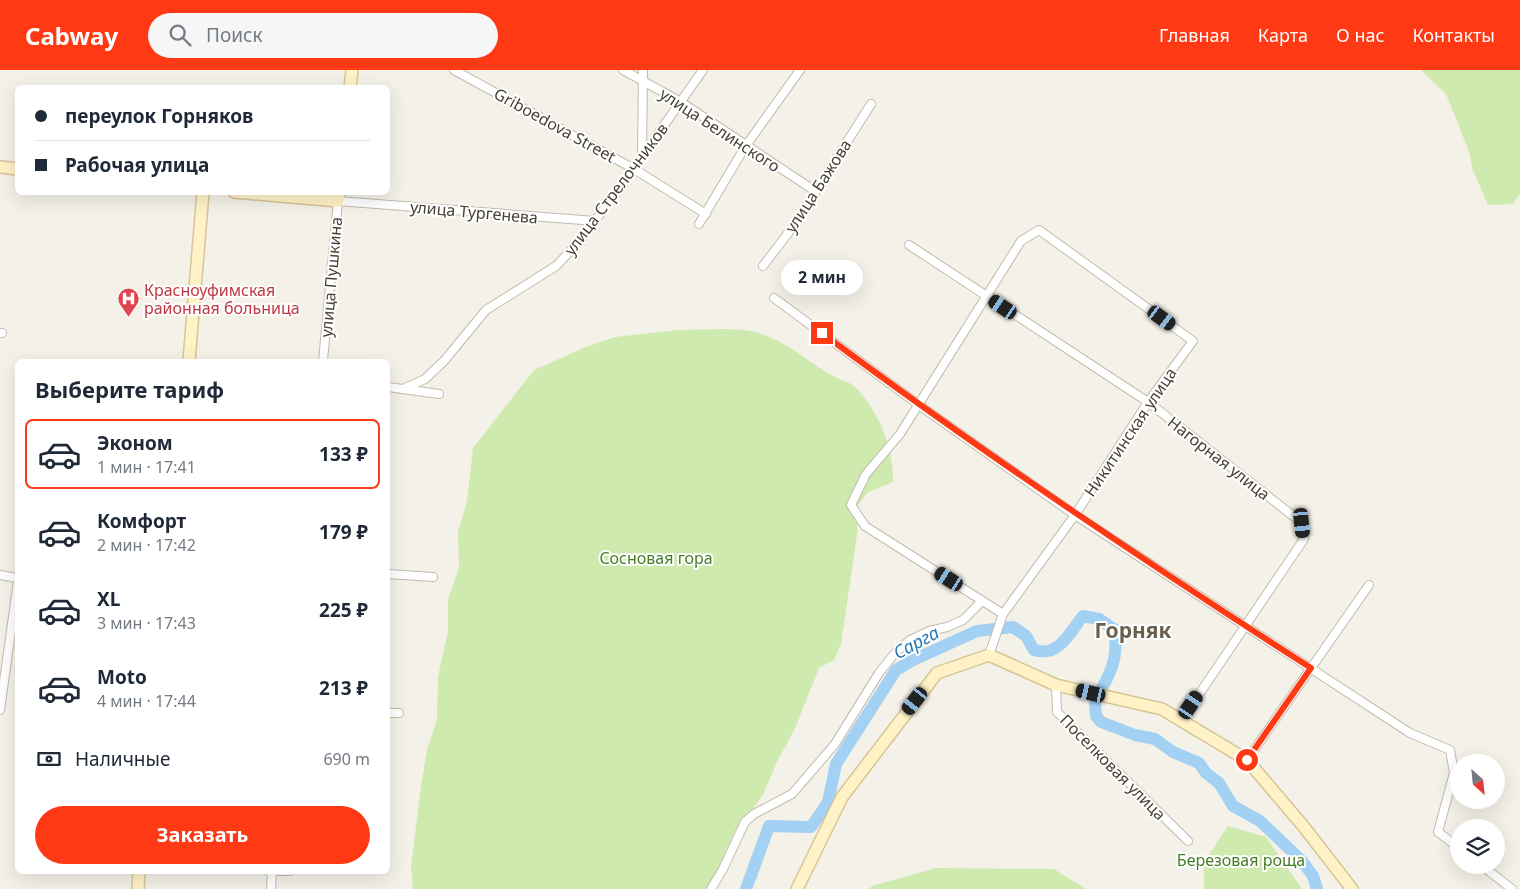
<!DOCTYPE html>
<html lang="ru">
<head>
<meta charset="utf-8">
<style>
  body { margin:0; font-family:"Noto Sans",sans-serif; background:#f6f6f7; color:#1f2937; height:100vh; display:flex; flex-direction:column; font-size:19px; white-space:nowrap }
  * { box-sizing:border-box; margin:0 }
  p { font-size:16px; color:#747a83 }
  .icon { flex:none; width:28px; height:28px; fill:none; stroke:currentColor; stroke-width:2; stroke-linecap:round; stroke-linejoin:round }
  .map { position:relative; flex:1; overflow:hidden }
  .details { position:absolute; left:15px; top:289px; width:375px; height:515px; display:flex; flex-direction:column; background:#fff; border-radius:8px; box-shadow:0 5px 20px #0002 }
  .details>* { flex:none }
  .hud { position:absolute; left:15px; top:15px; width:375px; height:110px; border-radius:8px; box-shadow:0 5px 20px #0002; display:grid; align-content:center; height:110px; padding:0 20px; background:#fff }
  .needle { width:32px; rotate:153deg }
  .tools { position:absolute; left:1450px; top:684px; display:grid; gap:10px }
  .tools a { display:grid; place-items:center; width:55px; height:55px; border-radius:50%; background:#fff; box-shadow:0 5px 20px #0002; font-size:25px }
  .end { position:absolute; width:22px; height:22px; margin:-11px; border:6px solid #ff3914; background:#fff; box-shadow:0 0 0 2px #fff }
  .from { border-radius:50% }
  .bubble { position:absolute; height:35px; border-radius:18px; background:#fff; box-shadow:0 5px 20px #0002; font-size:16px; font-weight:700; line-height:35px; text-align:center }
  .car { position:absolute; width:15px; height:30px; margin:-15px -8px; border-radius:6px; box-shadow:0 0 4px 1px #0007; background:linear-gradient(#222 24%,#8ab4d8 0 40%,#222 0 76%,#8ab4d8 0 86%,#222 0) }
  .hud b { display:flex; align-items:center; gap:18px; height:48px; font-size:19px }
  .hud b+b { border-top:1px solid #e0e1e3 }
  .hud i { width:12px; height:12px; background:#1f2937 }
  ul { padding:0; list-style:none }
  li { display:flex; align-items:center; gap:15px; height:70px; margin:0 10px 8px; padding:0 10px; border:2px solid transparent; border-radius:8px }
  li div { flex:1 }
  li b { display:block; font-size:19px }
  li em { font-style:normal; font-weight:700 }
  li.current { border-color:#ff3914 }
  li>.icon { width:45px; height:45px; stroke-width:1.5 }
  h2 { padding:0 20px; font-size:22px; line-height:60px }
  .pay { display:flex; align-items:center; gap:12px; height:55px; padding:0 20px; font-size:19px }
  .pay p { margin-inline-start:auto }
  .primary-button { display:flex; gap:10px; margin-top:auto; padding:10px 20px }
  .primary-button a { flex:1; height:58px; border-radius:30px; background:#ff3914; color:#fff; font-size:20px; font-weight:700; line-height:58px; text-align:center }
  header { display:flex; align-items:center; gap:30px; box-sizing:border-box; height:70px; padding:0 25px; background:#ff3914; color:#fff }
  header strong { font-size:24px }
  nav { display:flex; gap:28px; margin-inline-start:auto; font-size:18px }
  .search { width:350px; height:45px; background:#f6f6f7; display:flex; align-items:center; gap:12px; box-sizing:border-box; padding:0 18px; border-radius:28px; color:#747a83; font-size:19px }
  .map>svg:first-child { display:block }
  .green { fill:#cfeaaf }
  .lines { fill:none; stroke-linecap:round; stroke-linejoin:round }
  .river { stroke:#a2d1f3; stroke-width:12 }
  .street-casing { stroke:#c3bbad; stroke-width:10 }
  .secondary-casing { stroke:#d6c596; stroke-width:14 }
  .street { stroke:#fff; stroke-width:8 }
  .secondary { stroke:#fff2c7; stroke-width:11 }
  .route { stroke:#ff3914; stroke-width:6 }
  .labels { text-anchor:middle; dominant-baseline:central; stroke-width:4; stroke-linejoin:round; paint-order:stroke }
  .street-label { font-size:16px; fill:#484136; stroke:#fff }
  .health-label { font-size:16px; fill:#be3a42; stroke:#fff; text-anchor:start }
  .park-label { font-size:16px; fill:#477c27; stroke:#fff }
  .water-label { font-size:18px; font-style:italic; fill:#2c7bb7; stroke:#fff }
  .district-label { font-size:21px; font-weight:bold; fill:#6b5f4d; stroke:#fff }
</style>
</head>
<body>
<header>
<strong>Cabway</strong>
<div class="search"><svg class="icon" aria-label="search" viewBox="0 0 24 24"><circle cx="10" cy="10" r="6"/><path d="M15 15l6 6"/></svg>Поиск</div>
<nav><a>Главная</a><a>Карта</a><a>О нас</a><a>Контакты</a></nav>
</header>
<div class="map">
<svg width="1520" height="819" viewBox="0 0 1520 819">
  <rect width="100%" height="100%" fill="#f4f1e8"/>
  <g class="green">
    <path d="M1421 0H1520V124L1513 134 1488 135 1472 98 1470 84 1446 24Z"/>
    <path d="M677 260C700 260 726 257 750 261 781 266 806 291 833 306 840 310 851 312 856 318 879 342 894 379 893 412L868 422 858 435 857 465 841 574 834 590 819 598 795 658 776 694 763 725 734 763 717 802 707 819H413L411 796 421 716 427 680 437 649 438 607 448 561V529L459 498 458 462 467 431 473 378 534 300 588 276 615 267Z"/>
    <path d="M1228 756 1266 767 1302 819H1204V792Z"/>
    <path d="M936 798 1054 799 1086 819H869L872 816Z"/>
  </g>
  <g class="lines">
    <g class="river">
      <path d="M1095 632 1096 646 1101 652 1135 665 1155 669 1173 682 1199 693 1206 703 1219 713 1233 736 1260 751 1302 791 1313 806 1317 819"/>
      <path d="M746 819 769 756 811 757 828 732 836 694 896 600 913 590 977 561 1013 557 1026 566 1034 580C1059 588 1070 562 1083 546L1099 549 1115 560C1117 585 1114 597 1102 618"/>
    </g>
    <defs>
      <g id="street">
        <path d="M454 0 634 99 706 144"/>
        <path d="M623 0 681 32 815 121"/>
        <path d="M642 88 643 0"/>
        <path d="M699 154 745 77 800 0"/>
        <path d="M909 175 1148 332 1302 453 1304 469 1181 651"/>
        <path d="M763 196 795 154 871 34"/>
        <path d="M774 228 919 335 1075 445 1410 663 1450 680 1454 703 1438 762 1459 778"/>
        <path d="M0 263H2"/>
        <path d="M323 291 338 131 595 151"/>
        <path d="M388 317 439 324"/>
        <path d="M403 319 425 309 444 291 486 240 556 196 580 171 624 112 703 0"/>
        <path d="M388 504 433 507"/>
        <path d="M0 505 18 508"/>
        <path d="M989 585 1003 544 1075 445 1148 332 1193 271 1039 160 1021 171 900 364 866 404 851 435 865 456 1003 544"/>
        <path d="M1056 615 1057 642 1188 771"/>
        <path d="M0 640 18 511"/>
        <path d="M388 643H399"/>
        <path d="M1247 690 1369 515"/>
        <path d="M1481 795 1512 819"/>
        <path d="M268 801H290"/>
        <path d="M271 819 272 801"/>
        <path d="M711 819 723 799 745 752 754 744 792 724 835 674 879 603 895 583 910 570 929 561 947 557 963 550 982 531"/>
      </g>
      <g id="secondary">
        <path d="M350 18 352 0"/>
        <path d="M0 97 18 99"/>
        <path d="M234 122 338 131 339 122"/>
        <path d="M189 291 203 122"/>
        <path d="M138 819 139 801"/>
        <path d="M797 819 842 727 937 603 989 585 1056 615 1162 639 1247 690 1304 757 1352 819"/>
      </g>
    </defs>
    <use href="#street" class="street-casing"/>
    <use href="#secondary" class="secondary-casing"/>
    <use href="#street" class="street"/>
    <use href="#secondary" class="secondary"/>
  </g>
  <g class="lines">
    <path class="route" d="M822 263C980 381 1144 491 1311 598L1247 690"/>
  </g>
  <defs>
    <symbol id="hospital-pin" viewBox="-11 -11 22 30"><path d="M0 17L-7.5 6A9.5 9.5 0 1 1 7.5 6Z" fill="#e0444e" stroke="#fff"/><path d="M-5-5h3v3.5h4V-5h3V5h-3V1.5h-4V5h-3Z" fill="#fff"/></symbol>
  </defs>
  <g fill-rule="evenodd">
    <use href="#hospital-pin" x="116" y="216" width="25" height="34"/>
  </g>
  <g class="labels">
    <g class="street-label">
      <text transform="translate(555 55) rotate(29)">Griboedova Street</text>
      <text transform="translate(720 60) rotate(33)">улица Белинского</text>
      <text transform="translate(818 116) rotate(-57)">улица Бажова</text>
      <text transform="translate(616 119) rotate(-53)">улица Стрелочников</text>
      <text transform="translate(474 142) rotate(5)">улица Тургенева</text>
      <text transform="translate(331 207) rotate(-85)">улица Пушкина</text>
      <text transform="translate(1130 362) rotate(-56)">Никитинская улица</text>
      <text transform="translate(1219 388) rotate(38)">Нагорная улица</text>
      <text transform="translate(1113 697) rotate(45)">Поселковая улица</text>
    </g>
    <g class="health-label">
      <text x="144" y="220">Красноуфимская<tspan x="144" dy="18">районная больница</tspan></text>
    </g>
    <g class="park-label">
      <text x="656" y="488">Сосновая гора</text>
      <text x="1241" y="790">Березовая роща</text>
    </g>
    <g class="water-label">
      <text transform="translate(916 572) rotate(-28)">Сарга</text>
    </g>
    <g class="district-label">
      <text x="1133" y="560">Горняк</text>
    </g>
  </g>
</svg>
<div class="tools">
<a><svg class="needle" viewBox="-14 -14 28 28"><path d="M0-13l5 13h-10z" fill="#e53935"/><path d="M0 13l5-13h-10z" fill="#747a83"/></svg></a>
<a><svg class="icon" aria-label="layers" viewBox="0 0 24 24"><path d="M12 4l9 5-9 5-9-5zM3 14l9 5 9-5"/></svg></a>
</div>
<i class="end from" style="left:1247px;top:690px"></i>
<i class="end" style="left:822px;top:263px"></i>
<div class="bubble" style="left:781px;top:190px;width:82px">2 мин</div>
<i class="car" style="left:1003px;top:237px;rotate:304deg"></i>
<i class="car" style="left:1162px;top:248px;rotate:126deg"></i>
<i class="car" style="left:1302px;top:453px;rotate:174deg"></i>
<i class="car" style="left:949px;top:509px;rotate:303deg"></i>
<i class="car" style="left:1091px;top:623px;rotate:283deg"></i>
<i class="car" style="left:915px;top:631px;rotate:218deg"></i>
<i class="car" style="left:1191px;top:635px;rotate:34deg"></i>
<div class="hud">
<b><i class="from"></i>переулок Горняков</b>
<b><i></i>Рабочая улица</b>
</div>
<section class="details">
<h2>Выберите тариф</h2>
<ul>
<li class="current"><svg class="icon" aria-label="car" viewBox="0 0 24 24"><path d="M5 17H2v-5l4-1 3-4h7l3 4 3 1v5h-3M9 17h6M6 11h13"/><circle cx="7" cy="17" r="2"/><circle cx="17" cy="17" r="2"/></svg><div><b>Эконом</b><p>1 мин · 17:41</p></div><em>133 ₽</em></li>
<li><svg class="icon" aria-label="car" viewBox="0 0 24 24"><path d="M5 17H2v-5l4-1 3-4h7l3 4 3 1v5h-3M9 17h6M6 11h13"/><circle cx="7" cy="17" r="2"/><circle cx="17" cy="17" r="2"/></svg><div><b>Комфорт</b><p>2 мин · 17:42</p></div><em>179 ₽</em></li>
<li><svg class="icon" aria-label="car" viewBox="0 0 24 24"><path d="M5 17H2v-5l4-1 3-4h7l3 4 3 1v5h-3M9 17h6M6 11h13"/><circle cx="7" cy="17" r="2"/><circle cx="17" cy="17" r="2"/></svg><div><b>XL</b><p>3 мин · 17:43</p></div><em>225 ₽</em></li>
<li><svg class="icon" aria-label="car" viewBox="0 0 24 24"><path d="M5 17H2v-5l4-1 3-4h7l3 4 3 1v5h-3M9 17h6M6 11h13"/><circle cx="7" cy="17" r="2"/><circle cx="17" cy="17" r="2"/></svg><div><b>Moto</b><p>4 мин · 17:44</p></div><em>213 ₽</em></li>
</ul>
<div class="pay"><svg class="icon" aria-label="cash" viewBox="0 0 24 24"><path d="M3 7h18v10H3z"/><circle cx="12" cy="12" r="2"/></svg>Наличные<p>690 m</p></div>
<div class="primary-button"><a>Заказать</a></div>
</section>
</div>
</body>
</html>
